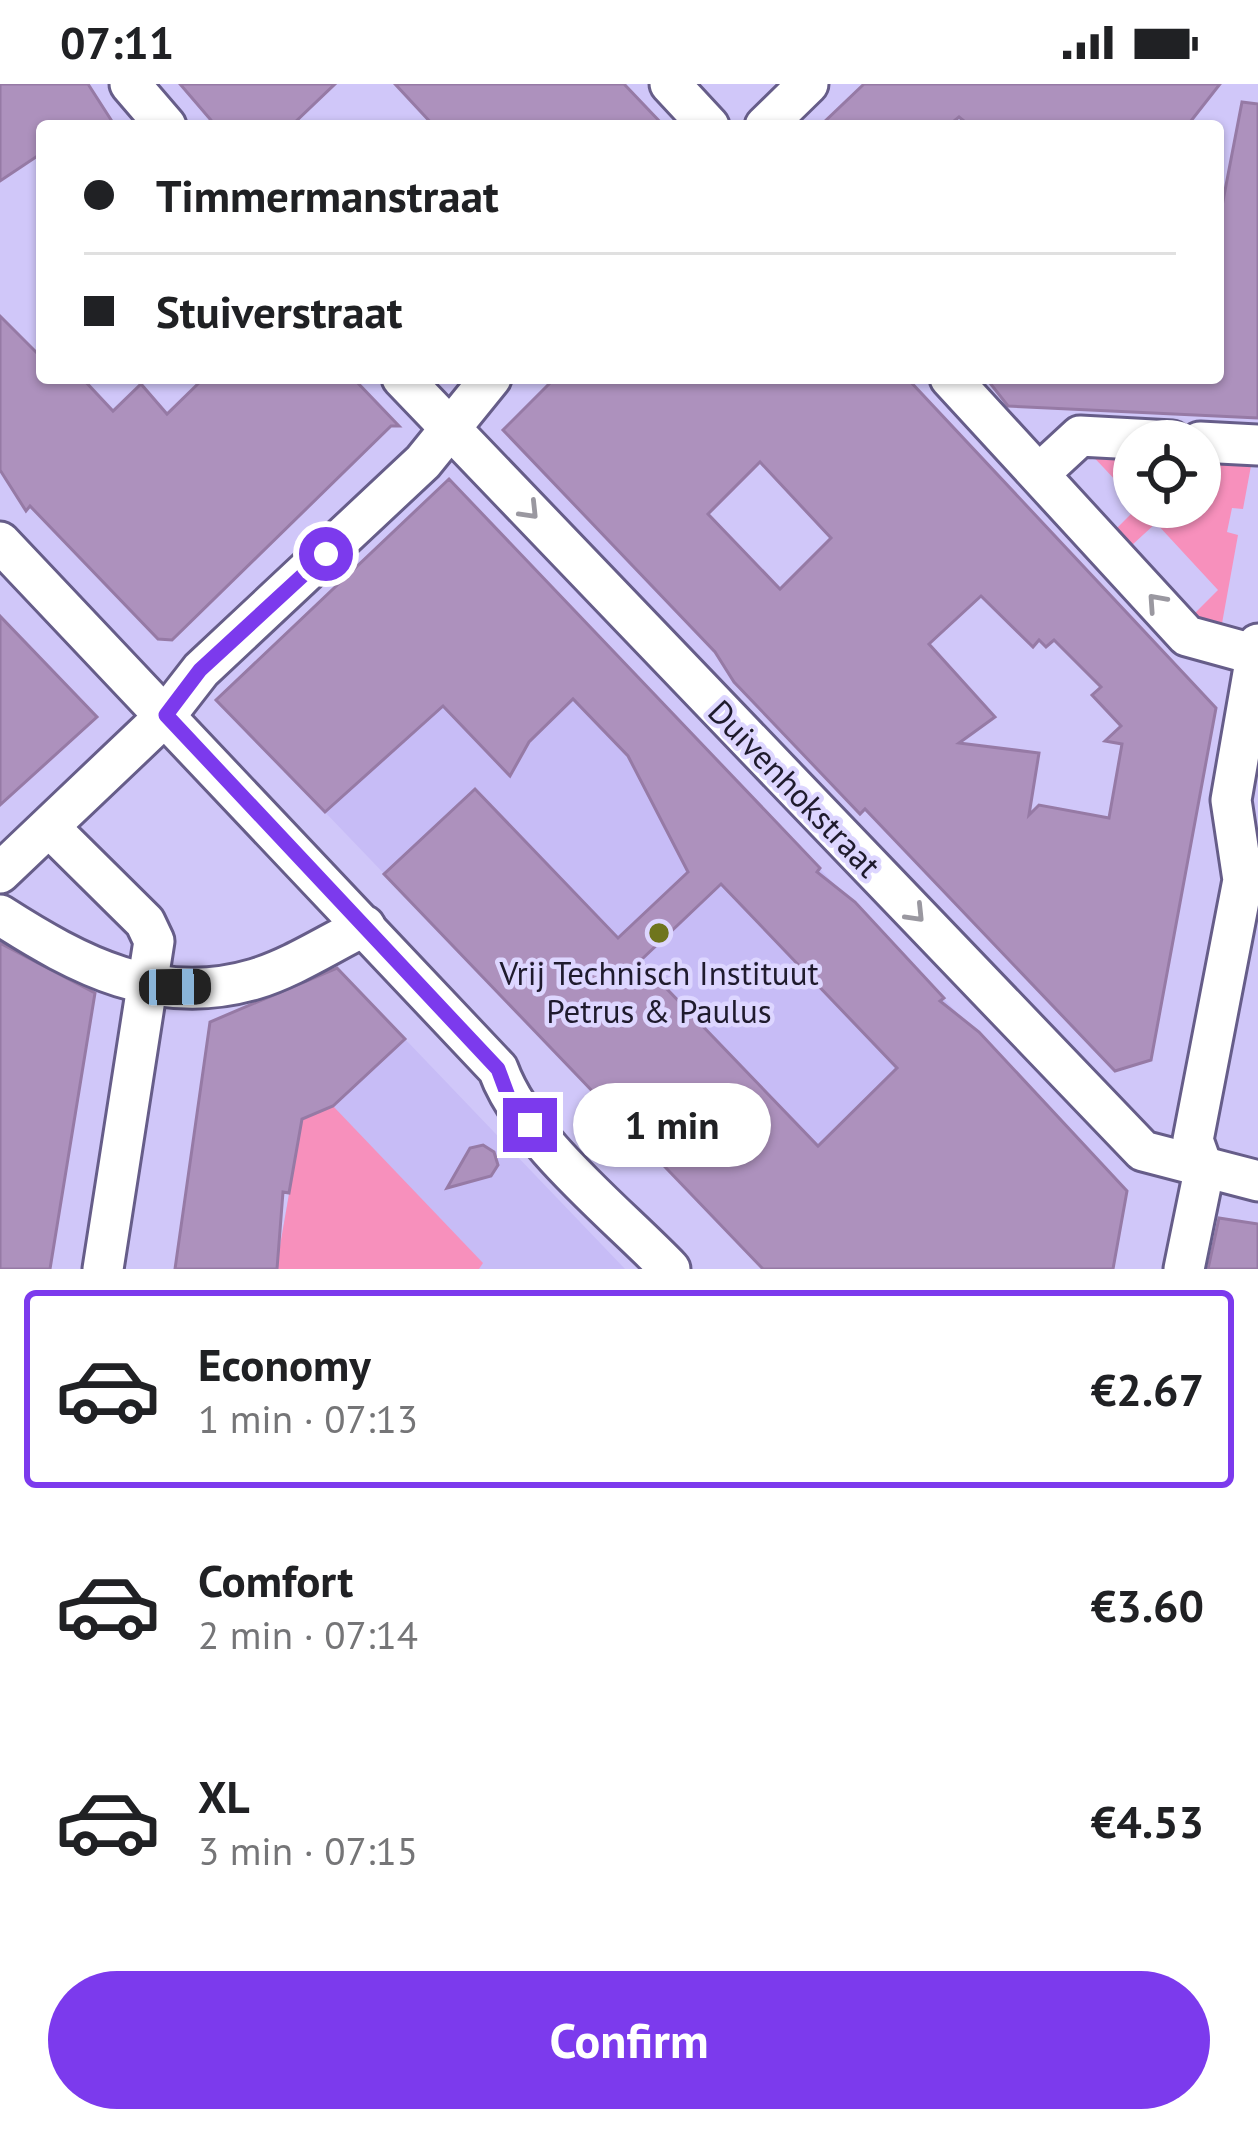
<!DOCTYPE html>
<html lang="en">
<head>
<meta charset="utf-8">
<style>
  body { margin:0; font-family:"PT Sans",sans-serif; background:#f2f2f2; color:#202124; height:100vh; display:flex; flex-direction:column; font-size:45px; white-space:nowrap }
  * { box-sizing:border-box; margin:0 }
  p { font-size:39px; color:#757577 }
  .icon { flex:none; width:66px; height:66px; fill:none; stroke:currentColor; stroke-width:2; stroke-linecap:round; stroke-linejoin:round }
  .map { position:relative; height:1185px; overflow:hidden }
  .panel { display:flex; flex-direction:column; background:#fff; flex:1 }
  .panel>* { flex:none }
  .banner { position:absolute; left:36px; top:36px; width:1188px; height:264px; border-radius:12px; box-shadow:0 3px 9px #0004; display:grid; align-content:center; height:264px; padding:0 48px; background:#fff }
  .tools { position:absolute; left:1113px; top:336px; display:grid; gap:24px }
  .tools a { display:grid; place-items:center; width:108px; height:108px; border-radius:50%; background:#fff; box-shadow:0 3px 9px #0004; font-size:60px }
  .end { position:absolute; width:54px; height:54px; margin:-27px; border:15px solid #7c3aed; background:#fff; box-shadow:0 0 0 6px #fff }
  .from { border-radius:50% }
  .bubble { position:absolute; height:84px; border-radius:42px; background:#fff; box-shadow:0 3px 9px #0004; font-size:39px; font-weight:600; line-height:84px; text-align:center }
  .car { position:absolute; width:36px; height:72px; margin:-36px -18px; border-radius:15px; box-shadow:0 0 9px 3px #0007; background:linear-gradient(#222 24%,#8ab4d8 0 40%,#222 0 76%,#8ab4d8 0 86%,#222 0) }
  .banner b { display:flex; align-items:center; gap:42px; height:114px; font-size:45px }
  .banner b+b { border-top:3px solid #e0e0e0 }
  .banner i { width:30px; height:30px; background:#202124 }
  ul { padding:21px 0 0; list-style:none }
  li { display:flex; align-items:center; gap:36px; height:198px; margin:0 24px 18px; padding:0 24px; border:6px solid transparent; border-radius:12px }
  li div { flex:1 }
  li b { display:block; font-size:45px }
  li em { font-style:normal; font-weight:600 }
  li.current { border-color:#7c3aed }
  li>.icon { width:108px; height:108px; stroke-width:1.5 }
  .action { display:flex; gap:24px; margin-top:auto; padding:24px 48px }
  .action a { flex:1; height:138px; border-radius:72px; background:#7c3aed; color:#fff; font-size:48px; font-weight:600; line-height:138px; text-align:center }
  .status { display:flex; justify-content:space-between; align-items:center; height:84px; padding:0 60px; background:#fff; direction:ltr }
  .status svg { height:33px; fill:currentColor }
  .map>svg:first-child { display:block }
  .built { fill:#c7bcf6 }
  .green { fill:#f790bc }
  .building { fill:#ad91bd; stroke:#967aa5; stroke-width:3; fill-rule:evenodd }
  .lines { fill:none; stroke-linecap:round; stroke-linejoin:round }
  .minor-casing { stroke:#665d89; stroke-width:45 }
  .minor { stroke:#fff; stroke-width:39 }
  .oneway { stroke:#9a98a0 }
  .route { stroke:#7c3aed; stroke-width:15 }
  .poi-dot { fill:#6f751d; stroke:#ddd6ff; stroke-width:4.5 }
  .labels { text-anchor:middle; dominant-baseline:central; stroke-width:9; stroke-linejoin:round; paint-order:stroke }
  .street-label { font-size:33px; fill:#1f1b2d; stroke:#ddd6ff }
  .poi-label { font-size:33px; fill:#1f1b2d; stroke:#ddd6ff }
</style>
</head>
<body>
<div class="status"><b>07:11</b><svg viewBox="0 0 49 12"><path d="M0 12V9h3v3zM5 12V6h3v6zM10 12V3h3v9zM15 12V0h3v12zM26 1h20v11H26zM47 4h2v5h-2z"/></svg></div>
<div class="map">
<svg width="1258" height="1185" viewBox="0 0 1258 1185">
  <rect width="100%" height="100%" fill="#d0c7f9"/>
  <g class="built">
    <path d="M555 507 1127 1107 1113 1185H763L299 701 421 591Z"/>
    <path d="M405 955 625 1185H276L302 1035 333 1022Z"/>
  </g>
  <g class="green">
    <path d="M1087 366H1134V416Z"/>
    <path d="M1200 369 1253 371 1243 425 1232 424 1227 448 1238 451 1221 545 1192 532 1218 506 1156 439 1131 462 1115 446 1138 423H1200Z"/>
    <path d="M333 1022 483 1179 479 1185H276L302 1035Z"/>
  </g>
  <g class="building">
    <path d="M0 0H88L115 42H42V69L0 97Z"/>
    <path d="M180 0H335L291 42H216Z"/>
    <path d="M395 0H624L664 42H434Z"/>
    <path d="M864 0H1220L1187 42H970L959 33 948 42H820Z"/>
    <path d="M1242 18 1258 20V334L1008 322 986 294H1218V143Z"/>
    <path d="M0 232 42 274V294H82L113 327 141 300 167 330 204 294H353L399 342H391L172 556 158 555 30 422 26 427 0 386Z"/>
    <path d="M555 294H907L1216 624 1151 976 1115 987 865 725 860 730 734 598 715 568 503 346ZM760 378 831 454 780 505 708 430ZM981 512 1033 563 1039 556 1046 563 1054 556 1101 603 1092 611 1121 642 1105 657 1122 660 1109 734 1039 721 1029 731 1039 669 959 659 995 633 929 560Z"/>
    <path d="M449 395 820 784 817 788 855 818 944 914 940 917 979 948 1127 1107 1113 1185H763L384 790 475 705 618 854 688 788 628 672 573 615 529 658 510 692 443 622 325 728 216 616ZM721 800 897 984 818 1062 640 877Z"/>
    <path d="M0 532 97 633 0 721Z"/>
    <path d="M0 859 95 909 50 1185H0Z"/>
    <path d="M337 884 405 955 333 1022 302 1035 289 1109 283 1108 277 1185H175L210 938Z"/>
    <path d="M483 1061 494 1068 498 1081 491 1092 447 1104 470 1064Z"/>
    <path d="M1219 1134 1258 1140V1185H1208Z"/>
  </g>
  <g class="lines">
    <defs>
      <g id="minor">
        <path d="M130 0 166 42"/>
        <path d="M670 0 709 42"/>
        <path d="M765 42 808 0"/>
        <path d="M402 294 1143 1067 1258 1097"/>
        <path d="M950 294 1187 552 1256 571"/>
        <path d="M1200 358 1258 361"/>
        <path d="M1041 388 1080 352 1172 357"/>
        <path d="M0 458 498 985C524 1057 616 1129 670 1185"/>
        <path d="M50 744 145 838 154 857 103 1185"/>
        <path d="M0 789 166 631 201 586 423 378 491 294"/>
        <path d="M0 831C78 881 158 924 255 895 292 884 330 859 365 842"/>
        <path d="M1184 1185 1204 1087 1193 1056 1243 796 1231 716 1258 560"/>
      </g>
    </defs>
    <use href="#minor" class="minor-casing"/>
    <use href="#minor" class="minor"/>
  </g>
  <defs><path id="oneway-chevron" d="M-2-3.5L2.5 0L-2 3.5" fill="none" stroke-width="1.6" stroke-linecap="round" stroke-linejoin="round" transform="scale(3)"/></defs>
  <g class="oneway">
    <use href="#oneway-chevron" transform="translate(530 427) rotate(46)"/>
    <use href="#oneway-chevron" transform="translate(1156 518) rotate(-132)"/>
    <use href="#oneway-chevron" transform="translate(916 830) rotate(46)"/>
  </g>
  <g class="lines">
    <path class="route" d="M326 470 200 586 166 631 498 985 508 1012 530 1041"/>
  </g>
  <circle class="poi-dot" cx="659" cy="849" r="12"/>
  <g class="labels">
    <g class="street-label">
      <text transform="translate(795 704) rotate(46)">Duivenhokstraat</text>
    </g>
    <g class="poi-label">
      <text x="659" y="888">Vrij Technisch Instituut<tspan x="659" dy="38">Petrus &amp; Paulus</tspan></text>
    </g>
  </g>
</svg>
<div class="tools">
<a><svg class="icon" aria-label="locate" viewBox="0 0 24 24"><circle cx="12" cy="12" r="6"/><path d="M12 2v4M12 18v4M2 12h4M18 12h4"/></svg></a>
</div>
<i class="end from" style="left:326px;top:470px"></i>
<i class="end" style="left:530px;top:1041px"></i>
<div class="bubble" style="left:573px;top:999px;width:198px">1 min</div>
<i class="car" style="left:175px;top:903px;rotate:89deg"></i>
<div class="banner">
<b><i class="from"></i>Timmermanstraat</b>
<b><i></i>Stuiverstraat</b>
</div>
</div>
<section class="panel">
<ul>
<li class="current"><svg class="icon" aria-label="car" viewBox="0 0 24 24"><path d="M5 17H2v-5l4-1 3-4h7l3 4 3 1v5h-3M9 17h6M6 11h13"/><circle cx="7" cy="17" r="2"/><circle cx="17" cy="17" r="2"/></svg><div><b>Economy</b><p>1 min · 07:13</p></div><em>€2.67</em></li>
<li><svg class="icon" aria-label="car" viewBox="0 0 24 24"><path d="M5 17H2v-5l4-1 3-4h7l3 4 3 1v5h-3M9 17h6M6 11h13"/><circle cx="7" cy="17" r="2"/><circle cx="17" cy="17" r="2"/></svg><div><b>Comfort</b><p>2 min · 07:14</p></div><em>€3.60</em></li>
<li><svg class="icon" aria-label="car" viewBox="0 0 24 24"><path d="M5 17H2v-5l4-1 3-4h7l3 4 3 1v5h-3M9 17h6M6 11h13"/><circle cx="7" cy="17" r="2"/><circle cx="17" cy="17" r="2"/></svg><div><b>XL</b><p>3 min · 07:15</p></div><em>€4.53</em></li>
</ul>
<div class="action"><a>Confirm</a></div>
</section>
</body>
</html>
